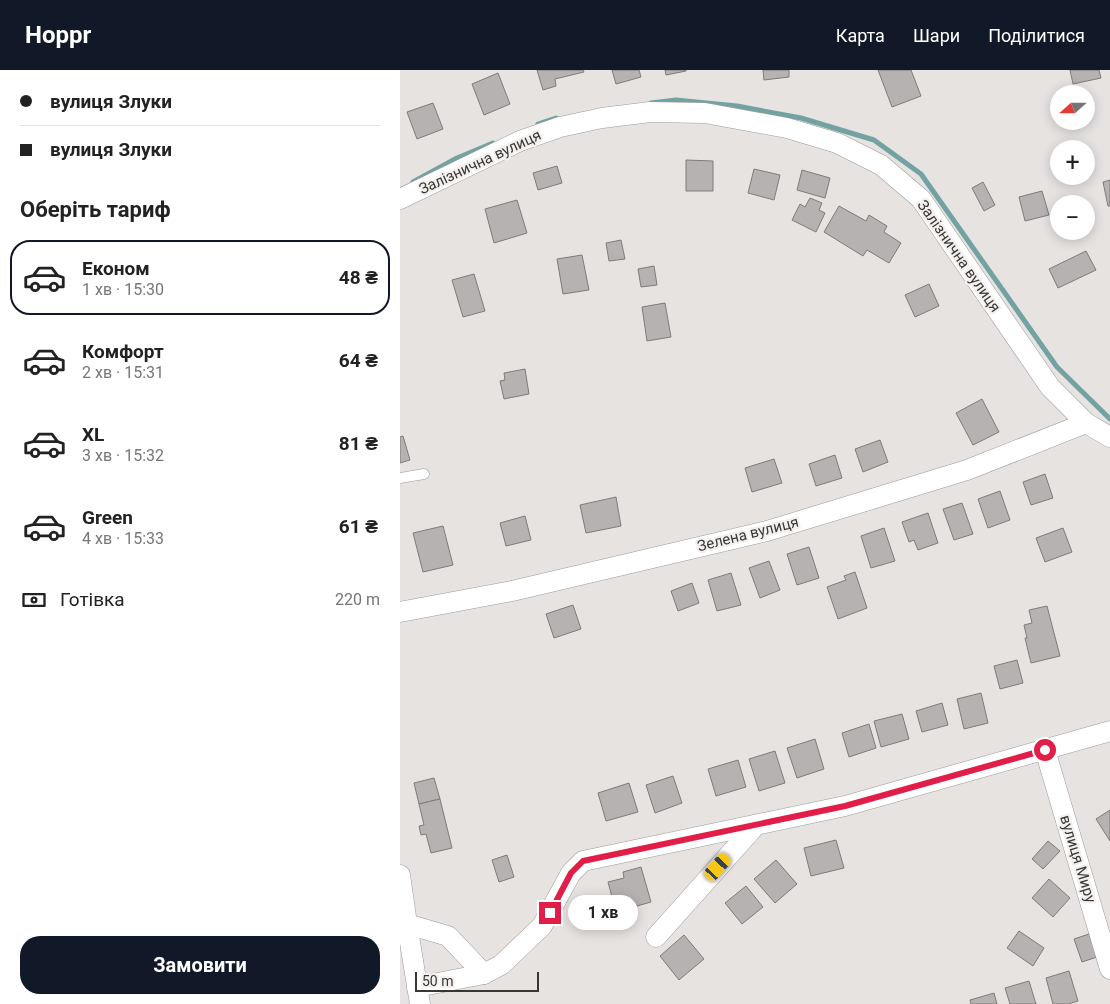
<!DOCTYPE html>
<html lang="uk">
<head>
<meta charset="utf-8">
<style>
  body { margin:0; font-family:Roboto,sans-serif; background:#f2f2f2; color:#222; height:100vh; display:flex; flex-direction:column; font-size:19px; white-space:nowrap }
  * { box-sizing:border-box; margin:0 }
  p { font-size:16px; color:#767676 }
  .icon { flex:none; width:28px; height:28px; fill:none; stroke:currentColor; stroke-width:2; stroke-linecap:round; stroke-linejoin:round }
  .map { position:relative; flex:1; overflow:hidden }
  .drawer { display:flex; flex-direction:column; background:#fff; width:400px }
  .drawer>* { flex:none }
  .top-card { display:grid; align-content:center; height:110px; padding:0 20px; background:#fff }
  .needle { width:32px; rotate:249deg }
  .tools { position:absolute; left:650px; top:15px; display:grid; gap:10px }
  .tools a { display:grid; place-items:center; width:45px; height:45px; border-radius:50%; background:#fff; box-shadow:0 2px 12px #0003; font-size:25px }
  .scale { position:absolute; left:15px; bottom:12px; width:124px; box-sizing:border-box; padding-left:5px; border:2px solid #383736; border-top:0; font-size:14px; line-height:18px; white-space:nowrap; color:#383736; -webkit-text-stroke:4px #f3f0ee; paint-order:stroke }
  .end { position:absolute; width:22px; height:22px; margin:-11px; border:6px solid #e11d48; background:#fff; box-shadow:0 0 0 2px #fff }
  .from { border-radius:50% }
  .bubble { position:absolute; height:35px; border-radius:18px; background:#fff; box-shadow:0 2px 12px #0003; font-size:16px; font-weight:700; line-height:35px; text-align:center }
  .car { position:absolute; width:15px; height:30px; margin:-15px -8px; border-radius:6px; box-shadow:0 0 4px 1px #0007; background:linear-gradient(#f5c518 24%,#345 0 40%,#f5c518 0 76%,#345 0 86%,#f5c518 0) }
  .top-card b { display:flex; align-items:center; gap:18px; height:48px; font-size:19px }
  .top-card b+b { border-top:1px solid #e0e0e0 }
  .top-card i { width:12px; height:12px; background:#222 }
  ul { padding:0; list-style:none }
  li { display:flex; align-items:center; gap:15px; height:75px; margin:0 10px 8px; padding:0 10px; border:2px solid transparent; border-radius:20px }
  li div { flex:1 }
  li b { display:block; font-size:19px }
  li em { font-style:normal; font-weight:700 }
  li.active { border-color:#111827 }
  li>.icon { width:45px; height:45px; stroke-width:1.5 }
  h2 { padding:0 20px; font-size:22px; line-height:60px }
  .pay { display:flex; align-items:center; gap:12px; height:55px; padding:0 20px; font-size:19px }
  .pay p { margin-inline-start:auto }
  .button { display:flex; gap:10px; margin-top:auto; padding:10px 20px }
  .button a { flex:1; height:58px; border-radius:20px; background:#111827; color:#fff; font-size:20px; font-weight:700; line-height:58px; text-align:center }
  header { display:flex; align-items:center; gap:30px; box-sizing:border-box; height:70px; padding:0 25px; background:#111827; color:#fff }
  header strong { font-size:24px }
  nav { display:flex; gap:28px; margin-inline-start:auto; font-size:18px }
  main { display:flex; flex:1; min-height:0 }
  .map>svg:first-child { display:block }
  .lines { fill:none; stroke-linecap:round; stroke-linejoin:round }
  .stream { stroke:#73a2a2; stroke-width:5 }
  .building { fill:#b6b2b2; stroke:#7f7b7b }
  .lane-casing { stroke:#9d9b99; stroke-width:11 }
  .street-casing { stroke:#9d9b99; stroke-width:21 }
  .lane { stroke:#fff; stroke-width:10 }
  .street { stroke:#fff; stroke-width:20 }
  .route { stroke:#e11d48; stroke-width:6 }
  .labels { text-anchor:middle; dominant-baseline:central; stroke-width:4.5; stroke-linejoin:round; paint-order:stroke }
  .street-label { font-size:15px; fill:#383736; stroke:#f3f0ee }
</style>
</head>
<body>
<header>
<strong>Hoppr</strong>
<nav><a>Карта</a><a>Шари</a><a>Поділитися</a></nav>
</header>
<main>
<section class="drawer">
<div class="top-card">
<b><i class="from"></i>вулиця Злуки</b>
<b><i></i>вулиця Злуки</b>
</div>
<h2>Оберіть тариф</h2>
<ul>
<li class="active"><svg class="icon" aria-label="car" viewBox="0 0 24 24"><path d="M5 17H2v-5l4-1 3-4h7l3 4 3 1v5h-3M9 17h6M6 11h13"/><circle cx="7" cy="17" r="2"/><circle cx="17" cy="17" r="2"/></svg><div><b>Економ</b><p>1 хв · 15:30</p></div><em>48 ₴</em></li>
<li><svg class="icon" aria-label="car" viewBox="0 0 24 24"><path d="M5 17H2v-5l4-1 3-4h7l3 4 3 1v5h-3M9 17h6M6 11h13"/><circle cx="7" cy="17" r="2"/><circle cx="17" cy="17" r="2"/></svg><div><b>Комфорт</b><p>2 хв · 15:31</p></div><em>64 ₴</em></li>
<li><svg class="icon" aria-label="car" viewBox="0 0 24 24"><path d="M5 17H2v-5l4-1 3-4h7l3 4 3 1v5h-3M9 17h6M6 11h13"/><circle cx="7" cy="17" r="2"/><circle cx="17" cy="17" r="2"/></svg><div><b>XL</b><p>3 хв · 15:32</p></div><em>81 ₴</em></li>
<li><svg class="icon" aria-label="car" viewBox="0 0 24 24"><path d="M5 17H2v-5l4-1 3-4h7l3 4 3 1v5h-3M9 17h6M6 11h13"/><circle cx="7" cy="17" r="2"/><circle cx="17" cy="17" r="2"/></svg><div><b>Green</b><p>4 хв · 15:33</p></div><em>61 ₴</em></li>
</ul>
<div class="pay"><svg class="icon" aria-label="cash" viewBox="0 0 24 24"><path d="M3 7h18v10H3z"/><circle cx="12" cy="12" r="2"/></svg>Готівка<p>220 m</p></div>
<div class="button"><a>Замовити</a></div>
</section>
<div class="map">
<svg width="710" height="934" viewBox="0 0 710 934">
  <rect width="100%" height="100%" fill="#e6e3e1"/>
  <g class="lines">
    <g class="stream">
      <path d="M251 33 276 30 337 36 401 48 474 70 521 104 657 297 710 349"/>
      <path d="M138 54 156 48"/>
      <path d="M13 112 57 88 93 73"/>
    </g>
  </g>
  <g class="building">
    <path d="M137 0H183L184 2 155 9 156 16 143 20Z"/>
    <path d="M212 0H239L241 7 216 14Z"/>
    <path d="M265 0H286V1L266 5Z"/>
    <path d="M363 0H389V7L364 10Z"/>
    <path d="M478 0H511L521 26 492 37Z"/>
    <path d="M670 0H699L701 8 673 14Z"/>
    <path d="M98 3 110 34 84 45 72 14Z"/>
    <path d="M33 33 43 59 17 69 7 42Z"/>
    <path d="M286 90 313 91V121H286Z"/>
    <path d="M157 96 162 113 138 120 133 103Z"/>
    <path d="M354 99 380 105 374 130 348 123Z"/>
    <path d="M402 100 430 108 425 128 397 120Z"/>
    <path d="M710 110V136H708L703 112Z"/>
    <path d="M583 112 595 135 584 141 572 118Z"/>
    <path d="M642 121 649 145 625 151 619 127Z"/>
    <path d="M410 128 422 133 419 140 425 143 416 162 392 150 400 134 405 137Z"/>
    <path d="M117 130 127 163 94 173 85 139Z"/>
    <path d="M439 136 466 151 469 145 487 156 484 162 501 173 489 193 467 180 463 186 424 162Z"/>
    <path d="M221 170 225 189 209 191 206 173Z"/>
    <path d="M686 181 696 200 658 218 649 199Z"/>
    <path d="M182 185 189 220 163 224 157 189Z"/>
    <path d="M254 196 257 215 241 217 238 199Z"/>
    <path d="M74 204 85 241 63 247 52 210Z"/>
    <path d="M529 214 539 236 515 247 505 225Z"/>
    <path d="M265 233 271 267 247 271 242 237Z"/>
    <path d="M125 299 129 324 104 329 100 311 105 310 104 303Z"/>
    <path d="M582 329 599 362 573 375 556 343Z"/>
    <path d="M3 366 10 390 0 393V367Z"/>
    <path d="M480 370 488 392 463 402 455 379Z"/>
    <path d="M435 385 442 408 416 416 409 394Z"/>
    <path d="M374 389 382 413 352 422 345 398Z"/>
    <path d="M645 404 653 428 631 435 623 412Z"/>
    <path d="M600 421 610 450 588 458 578 429Z"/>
    <path d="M216 427 221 456 186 463 180 435Z"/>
    <path d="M562 433 573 464 554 470 543 439Z"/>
    <path d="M528 443 538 473 518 480 514 470 509 472 502 452Z"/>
    <path d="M125 446 131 470 106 476 100 453Z"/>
    <path d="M43 456 53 495 23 502 13 463Z"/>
    <path d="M484 458 495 491 471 498 461 466Z"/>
    <path d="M663 458 672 482 645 492 636 468Z"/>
    <path d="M409 477 419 508 397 515 387 484Z"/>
    <path d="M369 491 380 520 360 528 349 498Z"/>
    <path d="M455 502 467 538 438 549 427 517 446 510 444 506Z"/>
    <path d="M331 503 341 535 317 541 308 510Z"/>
    <path d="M292 513 299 533 278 541 271 521Z"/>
    <path d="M173 535 181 559 154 568 146 544Z"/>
    <path d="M647 536 660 586 631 593 625 568H627L624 555 632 553 629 540Z"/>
    <path d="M617 590 623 613 600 619 594 596Z"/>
    <path d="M581 623 588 653 564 659 557 629Z"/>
    <path d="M542 633 548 655 522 662 516 641Z"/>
    <path d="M502 644 509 669 481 677 474 651Z"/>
    <path d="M469 654 476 678 449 687 442 663Z"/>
    <path d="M415 669 424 699 397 708 387 678Z"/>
    <path d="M375 681 385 713 359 721 349 689Z"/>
    <path d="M338 690 346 717 316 726 308 699Z"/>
    <path d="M273 706 282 733 255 743 246 715Z"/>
    <path d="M34 708 40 729 19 734 14 713Z"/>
    <path d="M229 713 238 742 206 751 198 723Z"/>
    <path d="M40 729 52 778 31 783 26 764 21 765 19 756 24 755 19 734Z"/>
    <path d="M710 740V771L696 749Z"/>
    <path d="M436 770 444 798 411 806 404 778Z"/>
    <path d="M648 771 660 781 643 799 632 789Z"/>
    <path d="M107 785 114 807 99 812 92 790Z"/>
    <path d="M376 790 397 814 375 833 354 809Z"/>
    <path d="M241 797 251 832 216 842 208 812 224 808 223 802Z"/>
    <path d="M649 809 670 828 653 847 632 828Z"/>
    <path d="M346 816 363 837 342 854 325 833Z"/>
    <path d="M619 861 644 878 633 896 607 878Z"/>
    <path d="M689 864 697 887 682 892 674 869Z"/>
    <path d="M284 865 304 889 279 910 260 886Z"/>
    <path d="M669 901 678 931 668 934H653L646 908Z"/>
    <path d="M629 911 636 934H610L605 918Z"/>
    <path d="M594 923 597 934H571L570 930Z"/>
  </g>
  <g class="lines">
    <defs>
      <path id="lane" d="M0 408 24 404"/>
      <g id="street">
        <path d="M0 129 120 71 160 57 202 48 250 42 305 43 387 58 437 73 481 95 521 129 650 317 686 353 710 367"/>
        <path d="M0 542 112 521 367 461 567 400 686 353"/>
        <path d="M645 680 710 899"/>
        <path d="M0 805 7 854 20 934"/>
        <path d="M7 854 48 866 84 904 101 895 142 856 171 803 183 791 445 736 710 661"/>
        <path d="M256 867 356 755"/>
        <path d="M17 917 84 904"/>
      </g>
    </defs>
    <use href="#lane" class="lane-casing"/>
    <use href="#street" class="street-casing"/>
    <use href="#lane" class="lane"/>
    <use href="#street" class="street"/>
  </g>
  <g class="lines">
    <path class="route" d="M150 843 171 803 183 791 445 736 645 680"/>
  </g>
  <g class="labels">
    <g class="street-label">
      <text transform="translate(80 92) rotate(-25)">Залізнична вулиця</text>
      <text transform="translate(559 186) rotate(55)">Залізнична вулиця</text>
      <text transform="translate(348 464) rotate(-14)">Зелена вулиця</text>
      <text transform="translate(678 789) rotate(73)">вулиця Миру</text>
    </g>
  </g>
</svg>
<div class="tools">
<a><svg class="needle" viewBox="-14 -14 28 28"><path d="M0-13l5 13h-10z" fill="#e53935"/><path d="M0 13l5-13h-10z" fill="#767676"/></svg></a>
<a>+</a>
<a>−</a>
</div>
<div class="scale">50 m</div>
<i class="end from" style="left:645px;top:680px"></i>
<i class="end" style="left:150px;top:843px"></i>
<div class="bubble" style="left:168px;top:825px;width:70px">1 хв</div>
<i class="car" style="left:318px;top:797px;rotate:42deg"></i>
</div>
</main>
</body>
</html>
